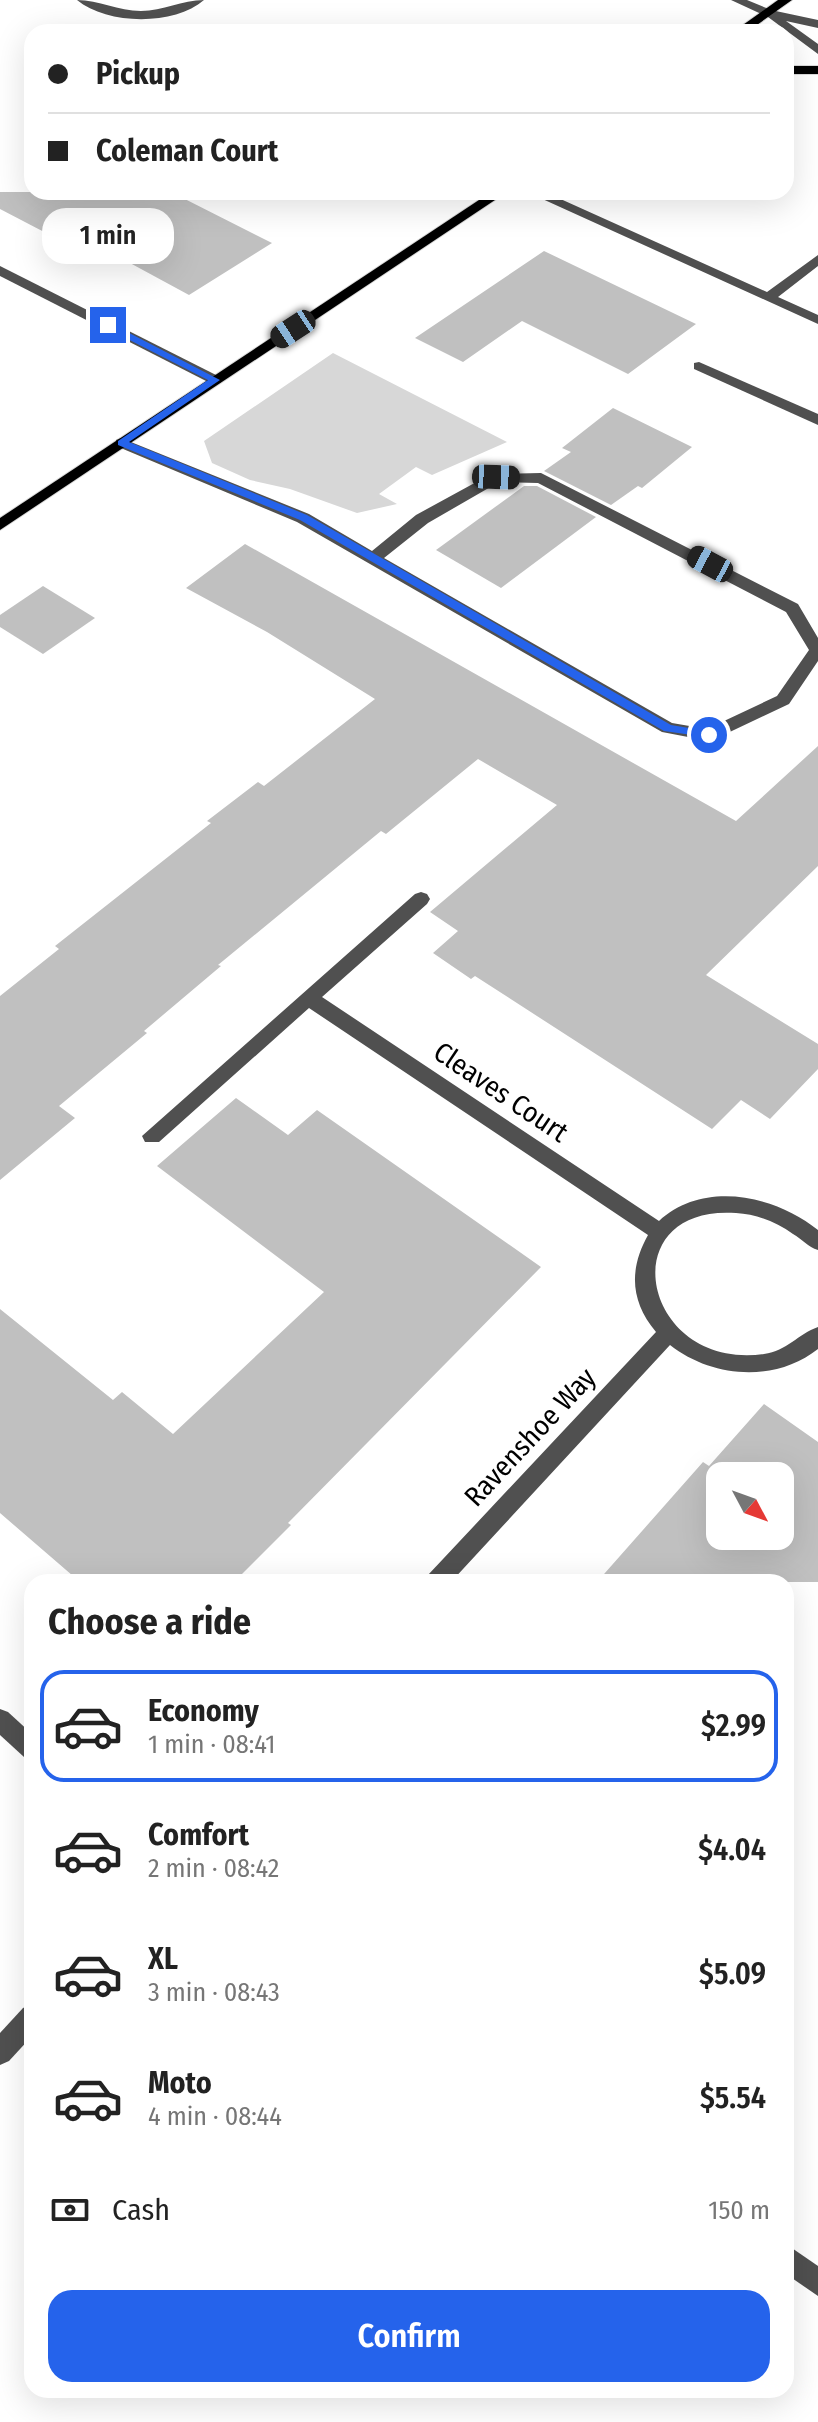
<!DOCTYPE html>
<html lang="en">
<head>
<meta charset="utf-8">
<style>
  body { margin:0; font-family:"Fira Sans Condensed",sans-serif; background:#f2f2f2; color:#222; height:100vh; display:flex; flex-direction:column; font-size:30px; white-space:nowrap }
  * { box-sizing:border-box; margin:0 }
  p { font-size:26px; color:#767676 }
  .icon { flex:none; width:44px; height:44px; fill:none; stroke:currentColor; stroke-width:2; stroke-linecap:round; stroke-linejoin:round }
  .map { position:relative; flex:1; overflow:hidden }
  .side { position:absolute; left:24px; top:1574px; width:770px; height:824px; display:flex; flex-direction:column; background:#fff; border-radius:24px; box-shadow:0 8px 32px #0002 }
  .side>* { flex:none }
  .hud { position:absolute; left:24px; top:24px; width:770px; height:176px; border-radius:24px; box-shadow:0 8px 32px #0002; display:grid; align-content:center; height:176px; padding:0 24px; background:#fff }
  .needle { width:52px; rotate:131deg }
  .controls { position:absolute; left:706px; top:1462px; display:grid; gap:16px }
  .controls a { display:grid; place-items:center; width:88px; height:88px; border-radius:16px; background:#fff; box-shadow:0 8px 32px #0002; font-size:40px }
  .end { position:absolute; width:36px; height:36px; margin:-18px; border:10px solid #2563eb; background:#fff; box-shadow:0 0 0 4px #fff }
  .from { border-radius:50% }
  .bubble { position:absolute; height:56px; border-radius:24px; background:#fff; box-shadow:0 8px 32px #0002; font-size:26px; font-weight:600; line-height:56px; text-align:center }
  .car { position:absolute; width:24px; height:48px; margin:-24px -12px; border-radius:10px; box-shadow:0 0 6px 2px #0007; background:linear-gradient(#222 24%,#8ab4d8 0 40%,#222 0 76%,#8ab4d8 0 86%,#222 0) }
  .hud b { display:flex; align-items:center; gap:28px; height:76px; font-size:30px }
  .hud b+b { border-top:2px solid #e0e0e0 }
  .hud i { width:20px; height:20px; background:#222 }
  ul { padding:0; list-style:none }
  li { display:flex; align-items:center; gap:24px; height:112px; margin:0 16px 12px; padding:0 8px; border:4px solid transparent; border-radius:24px }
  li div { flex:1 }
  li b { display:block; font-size:30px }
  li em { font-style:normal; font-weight:600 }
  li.current { border-color:#2563eb }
  li>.icon { width:72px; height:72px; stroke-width:1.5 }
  h2 { padding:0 24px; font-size:36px; line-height:96px }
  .pay { display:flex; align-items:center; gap:20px; height:88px; padding:0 24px; font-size:30px }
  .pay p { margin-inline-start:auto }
  .button { display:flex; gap:16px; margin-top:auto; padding:16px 24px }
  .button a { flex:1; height:92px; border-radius:24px; background:#2563eb; color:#fff; font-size:32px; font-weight:600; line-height:92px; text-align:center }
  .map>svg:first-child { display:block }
  .green { fill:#d7d7d7 }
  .building { fill:#c0c0c0; fill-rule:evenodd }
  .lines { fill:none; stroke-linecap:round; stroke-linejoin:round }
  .major-casing { stroke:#dbdbdb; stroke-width:2 }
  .minor { fill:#505050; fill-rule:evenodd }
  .major { fill:#000; fill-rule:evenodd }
  .route { fill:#2563eb }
  .labels { text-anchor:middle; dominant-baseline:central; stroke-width:6; stroke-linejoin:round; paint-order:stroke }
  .street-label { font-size:28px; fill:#000; stroke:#fff }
</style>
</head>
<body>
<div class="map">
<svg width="818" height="2422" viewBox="0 0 818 2422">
  <rect width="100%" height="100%" fill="#fff"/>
  <path class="green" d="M333 353 507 442 432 475 416 467 379 494 397 504 357 513 290 489 250 480 212 463 204 441Z"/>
  <g class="building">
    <path d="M0 192H171L272 243 189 295 106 250 94 258 0 209Z"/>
    <path d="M544 251 696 324 628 374 522 321 463 362 415 338Z"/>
    <path d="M613 408 692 447 642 488 638 486 611 505 544 471 571 452 562 448Z"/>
    <path d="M524 486H537L596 517 501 588 436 550Z"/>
    <path d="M245 544 736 821 818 746V866L706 975 818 1044V1069L770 1119 741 1100 712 1129 475 976 471 979 433 953 458 931 430 912 557 805 478 759 386 834 381 831 218 965 221 966 144 1031 147 1033 59 1106 75 1118 0 1180V996L59 949 55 946 211 823 207 821 258 782 264 786 375 699 267 632 186 588Z"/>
    <path d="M43 586 95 618 43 654 0 627V615Z"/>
    <path d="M236 1098 288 1135 317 1110 541 1267 288 1523 291 1525 234 1582H80L0 1513V1309L113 1400 122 1392 173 1434 324 1292 157 1166Z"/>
    <path d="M764 1404 818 1442V1582H597L703 1462 709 1466ZM720 1476H780V1536H720Z"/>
  </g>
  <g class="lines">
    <defs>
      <g id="major">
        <path d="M778 0H792L747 32H733Z"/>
        <rect x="786" y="66" width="32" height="8"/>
        <path d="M491 192H507L0 530V518Z"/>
      </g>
    </defs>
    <use href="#major" class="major-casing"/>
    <g class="minor">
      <path d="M77 0C99 0 118 11 141 11 163 11 182 0 204 0 174 26 107 25 77 0Z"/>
      <path d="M731 0H747L771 10 818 20V28L786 21 818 44V54L768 17Z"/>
      <path d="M527 192H545L767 292 818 255V266L778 297 818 315V324Z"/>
      <path d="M0 266 220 377 222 380 220 383H210L0 276Z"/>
      <path d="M699 362 818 414V425L694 369V363Z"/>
      <path d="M121 438 309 514 372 551 416 515 491 474 541 473 798 604 818 638V661L789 704 715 739 709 741 662 732 297 522 116 446V440ZM499 482 538 483 786 612 809 650 777 696 707 729 672 723 384 558 428 523Z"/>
      <path d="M421 892 427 894 430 899 427 904 322 997 659 1221C703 1180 775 1195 818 1230V1250C808 1247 802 1239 793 1234 776 1222 756 1214 736 1213 610 1204 641 1371 764 1354 787 1351 798 1334 818 1327V1349C775 1383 712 1378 670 1345L451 1582H425L428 1575 656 1332C630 1301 629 1269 648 1235L309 1008 159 1142H145L142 1136 415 894Z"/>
      <path d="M0 1709 8 1712 32 1734V1760L24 1757 0 1735Z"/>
      <path d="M32 2004V2036L9 2061 0 2065V2033L23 2008Z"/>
      <path d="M786 2244 818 2266V2296L786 2274Z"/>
    </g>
    <use href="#major" class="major"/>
  </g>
  <path class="route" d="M108 322 220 380 129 442 307 515 671 725 713 732V738L664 731 300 520 118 445V441L208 380 104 327Z"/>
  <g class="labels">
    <g class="street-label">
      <text transform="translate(501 1092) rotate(34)">Cleaves Court</text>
      <text transform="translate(530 1437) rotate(-47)">Ravenshoe Way</text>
    </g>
  </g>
</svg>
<div class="controls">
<a><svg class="needle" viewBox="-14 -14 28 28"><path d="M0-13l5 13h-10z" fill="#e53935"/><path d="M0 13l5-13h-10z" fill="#767676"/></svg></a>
</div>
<i class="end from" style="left:709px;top:735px"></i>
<i class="end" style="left:108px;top:325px"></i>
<div class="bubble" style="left:42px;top:208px;width:132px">1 min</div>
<i class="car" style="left:293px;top:329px;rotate:237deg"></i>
<i class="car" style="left:496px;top:477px;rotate:92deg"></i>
<i class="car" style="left:710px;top:564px;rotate:298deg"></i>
<div class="hud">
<b><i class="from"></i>Pickup</b>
<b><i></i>Coleman Court</b>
</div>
<section class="side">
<h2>Choose a ride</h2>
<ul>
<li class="current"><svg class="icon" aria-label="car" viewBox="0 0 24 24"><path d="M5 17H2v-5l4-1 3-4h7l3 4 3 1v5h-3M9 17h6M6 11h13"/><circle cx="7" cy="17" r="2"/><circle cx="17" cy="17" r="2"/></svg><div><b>Economy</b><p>1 min · 08:41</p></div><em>$2.99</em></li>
<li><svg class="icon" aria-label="car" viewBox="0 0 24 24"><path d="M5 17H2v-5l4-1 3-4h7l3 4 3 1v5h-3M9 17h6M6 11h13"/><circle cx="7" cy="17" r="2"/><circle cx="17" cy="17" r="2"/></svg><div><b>Comfort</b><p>2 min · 08:42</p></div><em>$4.04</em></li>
<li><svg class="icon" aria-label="car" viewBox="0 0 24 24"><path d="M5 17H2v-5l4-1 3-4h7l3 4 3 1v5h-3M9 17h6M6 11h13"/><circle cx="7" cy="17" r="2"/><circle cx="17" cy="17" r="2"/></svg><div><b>XL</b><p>3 min · 08:43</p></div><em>$5.09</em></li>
<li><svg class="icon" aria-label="car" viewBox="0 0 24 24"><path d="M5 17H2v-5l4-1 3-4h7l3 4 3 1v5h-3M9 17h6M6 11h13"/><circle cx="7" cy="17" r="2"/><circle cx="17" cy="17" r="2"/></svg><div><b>Moto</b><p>4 min · 08:44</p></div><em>$5.54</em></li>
</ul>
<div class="pay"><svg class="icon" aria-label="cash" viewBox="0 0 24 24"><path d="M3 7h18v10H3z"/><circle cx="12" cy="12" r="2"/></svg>Cash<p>150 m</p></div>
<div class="button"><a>Confirm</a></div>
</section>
</div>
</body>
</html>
